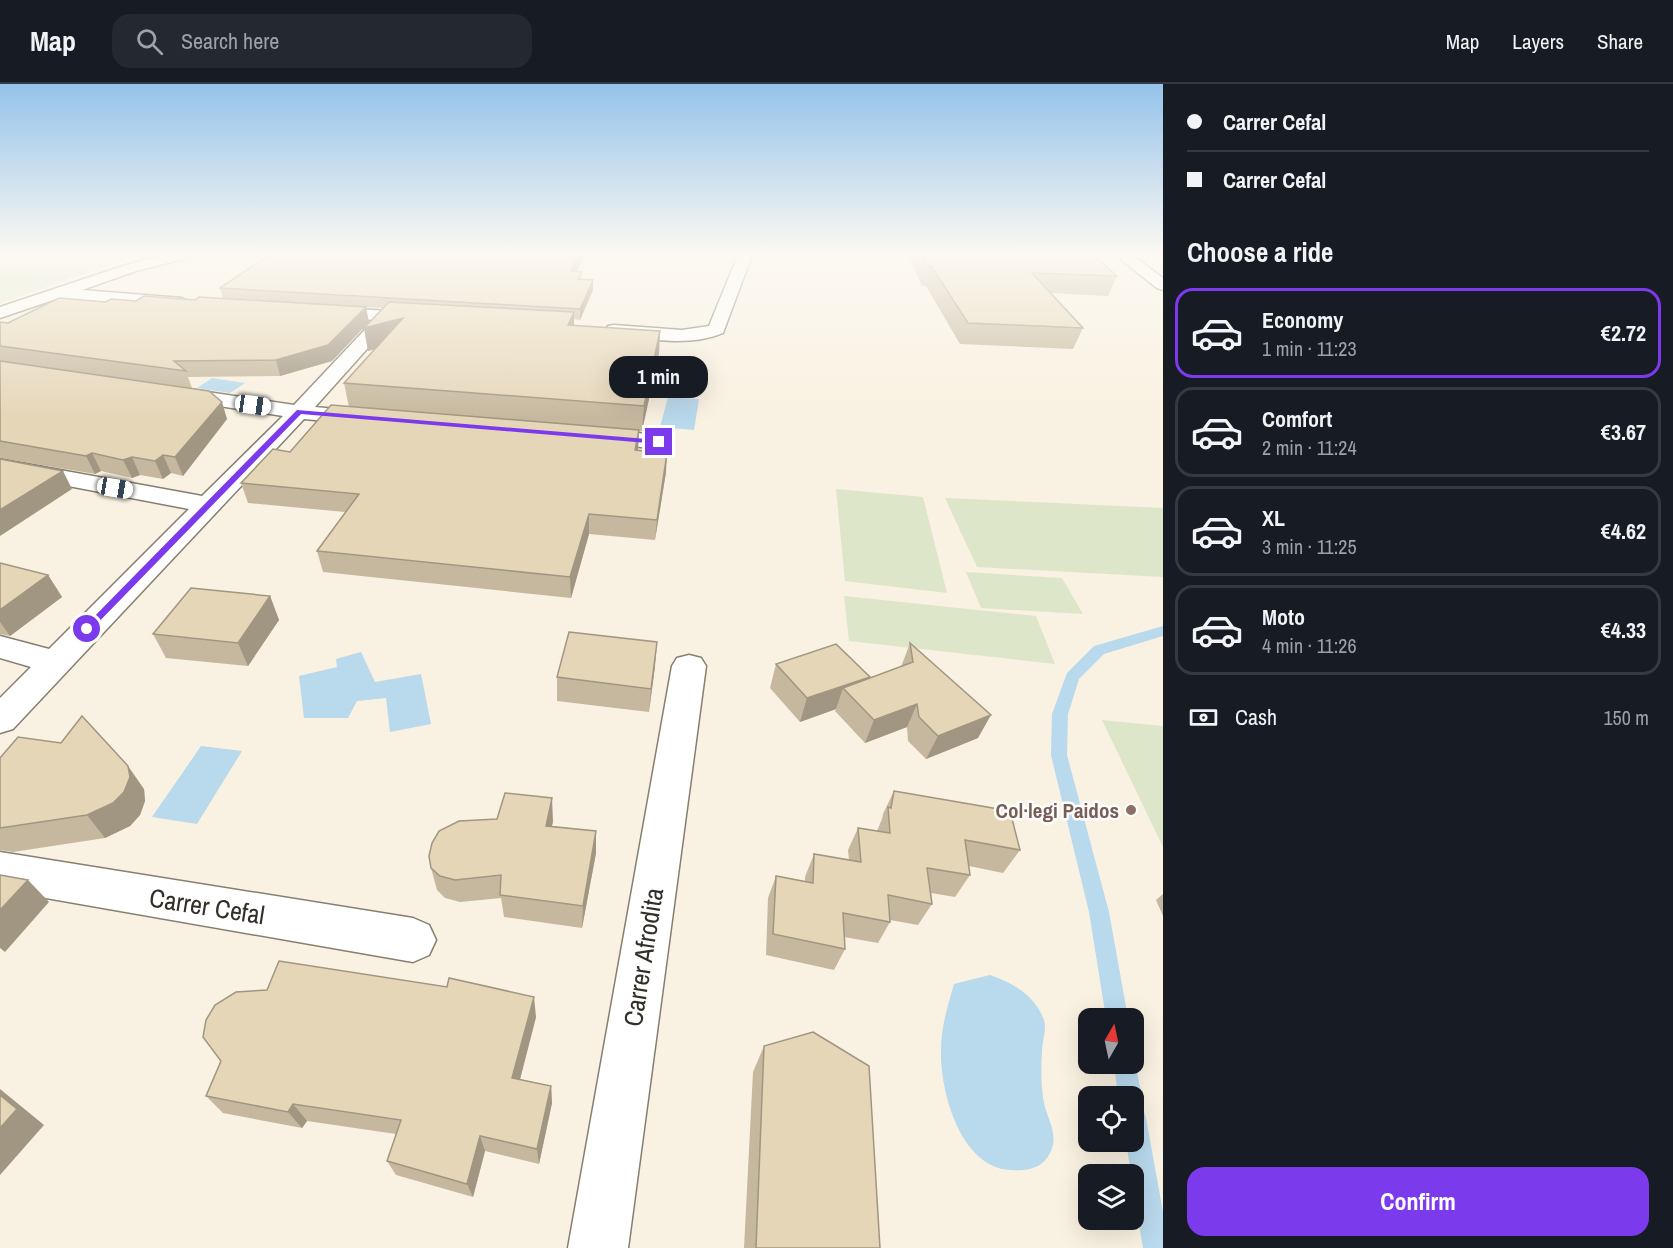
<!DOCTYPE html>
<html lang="en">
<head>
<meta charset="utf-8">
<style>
  body { margin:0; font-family:"Archivo Narrow",sans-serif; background:#242831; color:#f1f3f6; height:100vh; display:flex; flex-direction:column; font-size:22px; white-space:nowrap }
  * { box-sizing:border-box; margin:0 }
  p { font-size:20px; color:#9ea1a6 }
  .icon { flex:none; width:33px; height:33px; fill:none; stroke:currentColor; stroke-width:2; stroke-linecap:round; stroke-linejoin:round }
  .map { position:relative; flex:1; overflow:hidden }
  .sheet { display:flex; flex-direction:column; background:#171b24; width:510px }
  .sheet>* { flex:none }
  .guide { display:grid; align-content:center; height:132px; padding:0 24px; background:#171b24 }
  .needle { width:39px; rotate:9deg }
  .controls { position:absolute; left:1078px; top:924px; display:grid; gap:12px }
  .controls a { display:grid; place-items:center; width:66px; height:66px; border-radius:12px; background:#171b24; box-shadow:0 6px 24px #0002; font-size:30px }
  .end { position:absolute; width:27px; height:27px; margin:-14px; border:8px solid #7c3aed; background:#fff; box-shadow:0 0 0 3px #fff }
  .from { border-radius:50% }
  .bubble { position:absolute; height:42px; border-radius:18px; background:#171b24; box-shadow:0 6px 24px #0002; font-size:20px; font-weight:700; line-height:42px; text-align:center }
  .car { position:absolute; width:18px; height:36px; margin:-18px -9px; border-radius:8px; box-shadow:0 0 4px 2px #0007; background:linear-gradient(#fff 24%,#345 0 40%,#fff 0 76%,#345 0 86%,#fff 0) }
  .guide b { display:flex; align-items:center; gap:21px; height:57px; font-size:22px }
  .guide b+b { border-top:2px solid #363941 }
  .guide i { width:15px; height:15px; background:#f1f3f6 }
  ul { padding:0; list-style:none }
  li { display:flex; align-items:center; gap:18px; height:90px; margin:0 12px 9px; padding:0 12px; border:3px solid #363941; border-radius:18px }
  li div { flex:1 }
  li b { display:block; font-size:22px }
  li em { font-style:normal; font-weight:700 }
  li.current { border-color:#7c3aed }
  li>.icon { width:54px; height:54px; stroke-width:1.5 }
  h2 { padding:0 24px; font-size:27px; line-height:72px }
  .pay { display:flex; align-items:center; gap:15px; height:66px; padding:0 24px; font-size:22px }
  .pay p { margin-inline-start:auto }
  .action { display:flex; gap:12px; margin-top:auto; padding:12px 24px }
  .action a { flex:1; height:69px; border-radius:18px; background:#7c3aed; color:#fff; font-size:24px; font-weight:700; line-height:69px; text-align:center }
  header { display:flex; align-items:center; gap:36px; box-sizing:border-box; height:84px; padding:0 30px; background:#171b24; border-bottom:2px solid #363941 }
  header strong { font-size:28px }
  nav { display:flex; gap:33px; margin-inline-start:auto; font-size:21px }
  .search { width:420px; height:54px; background:#242831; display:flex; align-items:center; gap:15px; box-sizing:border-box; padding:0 21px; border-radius:18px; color:#9ea1a6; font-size:22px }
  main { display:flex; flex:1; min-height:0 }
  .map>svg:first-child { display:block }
  .green { fill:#dde6c9 }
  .water { fill:#b9d9ed }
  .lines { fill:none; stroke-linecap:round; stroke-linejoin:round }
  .stream { fill:#b9d9ed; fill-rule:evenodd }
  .minor-casing { stroke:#867f70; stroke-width:3 }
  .minor { fill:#fff; fill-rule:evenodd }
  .wall { fill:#c6b89e }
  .shaded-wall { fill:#a19681 }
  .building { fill:#e6d6b8; stroke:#a19681; stroke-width:1.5 }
  .route { fill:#7c3aed }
  .education-dot { fill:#8d6e63; stroke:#fff; stroke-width:2 }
  .labels { text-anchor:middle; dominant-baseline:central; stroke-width:5; stroke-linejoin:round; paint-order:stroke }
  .education-label { font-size:21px; font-weight:bold; fill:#785e54; stroke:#fff; text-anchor:end }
  .near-street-label { font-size:26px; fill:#322f28; stroke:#fff }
</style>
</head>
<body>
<header>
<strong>Map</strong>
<div class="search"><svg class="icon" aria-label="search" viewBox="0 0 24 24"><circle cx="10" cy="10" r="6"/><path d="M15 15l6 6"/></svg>Search here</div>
<nav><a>Map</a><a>Layers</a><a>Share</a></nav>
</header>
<main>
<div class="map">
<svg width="1163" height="1164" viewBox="0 0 1163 1164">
  <rect width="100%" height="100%" fill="#f9f1e1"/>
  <g class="green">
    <path d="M0 171H126L135 172 0 219Z"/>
    <path d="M836 405 923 413 947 509 845 497Z"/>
    <path d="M945 414 1163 424V493L977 483Z"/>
    <path d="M966 488 1062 494 1083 530 981 524Z"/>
    <path d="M844 512 1036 532 1055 580 849 557Z"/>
    <path d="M1102 636 1163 642V763Z"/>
  </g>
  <g class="water">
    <path d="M212 294 245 299 230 309 197 304Z"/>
    <path d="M668 313 699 315 694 346 660 343Z"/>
    <path d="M361 568 375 598 421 590 431 640 390 648 386 614 357 617 348 634H304L299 592 337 583 336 575Z"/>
    <path d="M201 662 242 667 197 740 152 733Z"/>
    <path d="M990 891C1013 899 1035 911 1044 936 1047 945 1042 958 1042 968 1041 982 1041 999 1043 1013 1045 1035 1063 1051 1047 1074 1039 1086 1022 1087 1010 1086 960 1083 940 1007 941 966 941 943 948 921 954 900Z"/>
  </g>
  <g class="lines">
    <g class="stream">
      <path d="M1163 542V552L1104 570 1079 595 1068 630 1067 671 1109 828 1128 934H1106L1089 828 1051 671 1052 630 1067 589 1094 562Z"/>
      <path d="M1134 974 1142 1012 1138 1020 1134 1022 1143 1025 1146 1034 1163 1128V1164H1143L1134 1110V1090H1131L1126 1058H1134V1012H1118L1114 980H1134Z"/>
    </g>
    <defs>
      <g id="minor">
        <path d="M164 171H189L187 174 136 187 82 206 182 214 190 219 188 223 182 224 59 214 0 234V223L126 181Z"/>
        <path d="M738 171H752L723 249C689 263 650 255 614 251L608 250 605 246 608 242 614 241 682 246 709 242Z"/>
        <path d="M1115 171H1132L1163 194V206L1157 204Z"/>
        <path d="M324 223 422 229 428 230 431 234 428 238 392 237 315 323 378 329 381 334 378 339 370 341 304 335 13 645 0 649V614L31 583 0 574V552L49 565 189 425 0 389V375L202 412 283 332 174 315 167 313 164 309 167 305 174 303 294 321 374 236 318 232 316 228 318 224Z"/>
        <path d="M595 345 659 351 667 353 670 358 667 363 659 365 587 357 584 352 587 347Z"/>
        <path d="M689 571 701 574 706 582 628 1164H568L672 582 677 574Z"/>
        <path d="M0 768 413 834 429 841 436 856 429 871 413 878 0 806Z"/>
      </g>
    </defs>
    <use href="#minor" class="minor-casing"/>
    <use href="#minor" class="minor"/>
  </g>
  <g class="wall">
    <path d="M908 171H1093L1117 192 1108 212 1051 209 1083 244 1073 265 960 260 926 202H922Z"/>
    <path d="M1157 171H1163V175Z"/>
    <path d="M584 173 576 188 582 195 593 196V206L580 236 574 235V242L660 247 659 269 642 347H639L638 367 666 388 655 456 589 450 571 514 323 488 317 467 345 428 248 419 241 399 290 368 349 323 344 299 375 265 368 267 364 244 383 224 223 214 220 204Z"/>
    <path d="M0 238 8 239 369 238 332 277 280 292 188 293 192 304 0 277Z"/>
    <path d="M0 277 227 335 183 392 171 389 163 395 140 391 132 394 101 387 95 390 0 374Z"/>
    <path d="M0 479 48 491 62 513 10 552 0 550Z"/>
    <path d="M270 512 279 536 248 582 166 574 153 550Z"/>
    <path d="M910 559 978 654 926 675 908 657 907 643 865 659 835 627 836 625 800 638 770 604 776 580 869 594 901 583Z"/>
    <path d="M655 582 649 628 557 617V593Z"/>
    <path d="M0 674 144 705 145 717 140 731 130 742 105 754 13 768 0 766Z"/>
    <path d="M894 707 1020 766 1003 789 969 782 970 791 955 813 931 809 932 820 918 841 890 836V838L878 859 844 853 845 865 834 886 766 871 768 814 776 792 805 798V793L814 770 849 776 848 766 858 744 877 747 882 735 883 730Z"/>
    <path d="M553 737 552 742 596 747V769L582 844 504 833 501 814 460 818 445 814 437 806 431 784Z"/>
    <path d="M1163 810V832L1156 816Z"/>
    <path d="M267 906 536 933 520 995 551 1002 552 1019 539 1080 485 1067 473 1113 396 1091 387 1077 396 1050 307 1037 302 1044 223 1029 206 1012Z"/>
    <path d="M764 962 880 1164H744L753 988Z"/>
  </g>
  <g class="shaded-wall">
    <path d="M579 171H584V173L571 197 570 187Z"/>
    <path d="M593 196V206L580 236V225Z"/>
    <path d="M366 223 369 238 332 277 280 292 276 276Z"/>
    <path d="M574 228V250L568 241Z"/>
    <path d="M403 234 407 256 368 267 364 244Z"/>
    <path d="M660 247 659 269 642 347 644 322Z"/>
    <path d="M222 318 227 335 183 392 175 373Z"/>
    <path d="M639 346 638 366 634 386 635 366Z"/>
    <path d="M92 369 101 387 95 390 86 372Z"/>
    <path d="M667 369 666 388 655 456 657 436Z"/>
    <path d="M163 371 171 389 163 395 155 377Z"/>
    <path d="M132 373 140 391 132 394 123 376Z"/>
    <path d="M63 387 72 405 0 452V426Z"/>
    <path d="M589 430V450L571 514 570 493Z"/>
    <path d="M48 491 62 513 10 552 0 538V526Z"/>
    <path d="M270 512 279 536 248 582 238 559Z"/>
    <path d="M657 558 655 582 649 628 651 605Z"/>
    <path d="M870 593 861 617 843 604 836 625 800 638 807 614Z"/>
    <path d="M917 620 907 643 865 659 874 636Z"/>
    <path d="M991 631 978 654 926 675 938 652Z"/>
    <path d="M128 682 144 705 145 717 140 731 130 742 105 754 87 731Z"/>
    <path d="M552 714 553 737 547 765 546 742Z"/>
    <path d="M596 747V769L582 844 583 822Z"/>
    <path d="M28 796 49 818 5 868 0 864V826Z"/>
    <path d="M534 913 536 933 516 1011 512 994Z"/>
    <path d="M551 1002 552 1019 539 1080 537 1065Z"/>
    <path d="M0 1005 44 1041 0 1091Z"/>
    <path d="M293 1020 307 1037 302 1044 288 1028Z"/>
    <path d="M480 1052 485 1067 473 1113 467 1100Z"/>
  </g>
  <g class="building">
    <path d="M269 171H579L570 187 582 188 578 195 593 196 580 225 220 204Z"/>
    <path d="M922 171H1093L1117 192 1032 189 1083 244 968 239 932 183H928Z"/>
    <path d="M144 212 195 216 199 213 366 223 328 261 276 276 174 277 186 287 0 262V238L8 239 59 214 106 218 111 215 136 217Z"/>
    <path d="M389 218 574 228 568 241 660 247 644 322 344 299 403 234 364 244Z"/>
    <path d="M0 277 209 307 222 318 175 373 163 371 155 377 132 373 123 376 92 369 86 372 0 357Z"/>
    <path d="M331 321 639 346 635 366 667 369 657 436 589 430 570 493 317 467 359 410 241 399 273 365 290 368Z"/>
    <path d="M0 375 63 387 0 426Z"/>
    <path d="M0 479 48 491 0 526Z"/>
    <path d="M191 504 270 512 238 559 153 550Z"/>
    <path d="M569 548 657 558 651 605 557 593Z"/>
    <path d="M910 559 991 631 938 652 919 633 917 620 874 636 843 604 913 578Z"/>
    <path d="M836 560 870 593 807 614 776 580Z"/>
    <path d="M82 632 128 682 130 693 124 708 113 719 87 731 0 744V674L18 653 61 659Z"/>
    <path d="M894 707 1010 727 1020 766 965 756 970 791 927 784 932 820 888 811 890 838 843 829 845 865 773 850 776 792 813 799 814 770 861 778 858 744 890 749 888 723 891 724Z"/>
    <path d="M505 709 552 714 546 742 596 747 583 822 500 811 501 791 455 796 440 792 431 784 429 772 432 759 439 747 459 737 497 735Z"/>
    <path d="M0 791 28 796 0 826Z"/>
    <path d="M279 877 447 903 449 894 534 913 512 994 551 1002 537 1065 480 1052 467 1100 387 1077 401 1036 293 1020 288 1028 206 1012 221 977 203 953 206 936 215 921 236 908 267 906Z"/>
    <path d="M813 948 869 982 880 1164H756L764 962Z"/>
    <path d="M0 1011 17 1025 0 1044Z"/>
  </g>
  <linearGradient id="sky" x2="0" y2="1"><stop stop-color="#95c3ea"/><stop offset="0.51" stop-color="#fcf9f2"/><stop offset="1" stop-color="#fcf9f2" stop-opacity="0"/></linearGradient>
  <rect width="1163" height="334" fill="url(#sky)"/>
  <path class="route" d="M297 326 659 356 662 358 659 360 301 330 90 547H84V543Z"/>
  <circle class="education-dot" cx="1131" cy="726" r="6"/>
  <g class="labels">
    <g class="education-label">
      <text x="1119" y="726">Col·legi Paidos</text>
    </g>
    <g class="near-street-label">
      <text transform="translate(207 822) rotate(9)">Carrer Cefal</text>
      <text transform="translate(643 873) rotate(-81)">Carrer Afrodita</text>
    </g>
  </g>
</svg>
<div class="controls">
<a><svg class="needle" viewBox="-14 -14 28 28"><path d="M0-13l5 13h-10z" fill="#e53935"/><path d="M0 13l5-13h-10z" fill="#9ea1a6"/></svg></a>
<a><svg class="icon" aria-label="locate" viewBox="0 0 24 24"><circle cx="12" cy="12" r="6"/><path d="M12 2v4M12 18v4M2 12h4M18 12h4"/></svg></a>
<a><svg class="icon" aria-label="layers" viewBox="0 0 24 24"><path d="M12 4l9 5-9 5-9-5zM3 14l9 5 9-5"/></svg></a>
</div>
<i class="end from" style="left:87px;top:545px"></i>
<i class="end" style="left:659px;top:358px"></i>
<div class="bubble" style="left:609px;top:272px;width:99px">1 min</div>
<i class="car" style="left:253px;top:321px;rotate:98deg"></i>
<i class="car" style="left:115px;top:404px;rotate:100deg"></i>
</div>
<section class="sheet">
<div class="guide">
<b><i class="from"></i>Carrer Cefal</b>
<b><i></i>Carrer Cefal</b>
</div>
<h2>Choose a ride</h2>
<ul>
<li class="current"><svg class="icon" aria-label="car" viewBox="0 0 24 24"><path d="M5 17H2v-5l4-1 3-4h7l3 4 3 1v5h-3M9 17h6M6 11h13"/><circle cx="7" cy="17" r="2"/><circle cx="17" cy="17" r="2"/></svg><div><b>Economy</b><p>1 min · 11:23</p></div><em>€2.72</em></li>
<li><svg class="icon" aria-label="car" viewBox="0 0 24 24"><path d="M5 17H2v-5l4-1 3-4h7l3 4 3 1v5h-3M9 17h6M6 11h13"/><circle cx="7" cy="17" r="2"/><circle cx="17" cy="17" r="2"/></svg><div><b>Comfort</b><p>2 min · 11:24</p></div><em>€3.67</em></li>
<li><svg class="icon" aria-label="car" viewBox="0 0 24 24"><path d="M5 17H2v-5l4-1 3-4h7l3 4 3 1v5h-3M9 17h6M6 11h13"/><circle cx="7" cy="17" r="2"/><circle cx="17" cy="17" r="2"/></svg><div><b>XL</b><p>3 min · 11:25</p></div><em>€4.62</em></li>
<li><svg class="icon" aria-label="car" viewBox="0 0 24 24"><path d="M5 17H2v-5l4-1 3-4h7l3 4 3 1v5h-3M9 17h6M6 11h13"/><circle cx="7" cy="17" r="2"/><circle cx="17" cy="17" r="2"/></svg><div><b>Moto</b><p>4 min · 11:26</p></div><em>€4.33</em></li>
</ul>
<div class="pay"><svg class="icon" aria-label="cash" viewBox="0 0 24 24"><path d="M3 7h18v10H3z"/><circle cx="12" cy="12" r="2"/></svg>Cash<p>150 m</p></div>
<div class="action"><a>Confirm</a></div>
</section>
</main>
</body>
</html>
